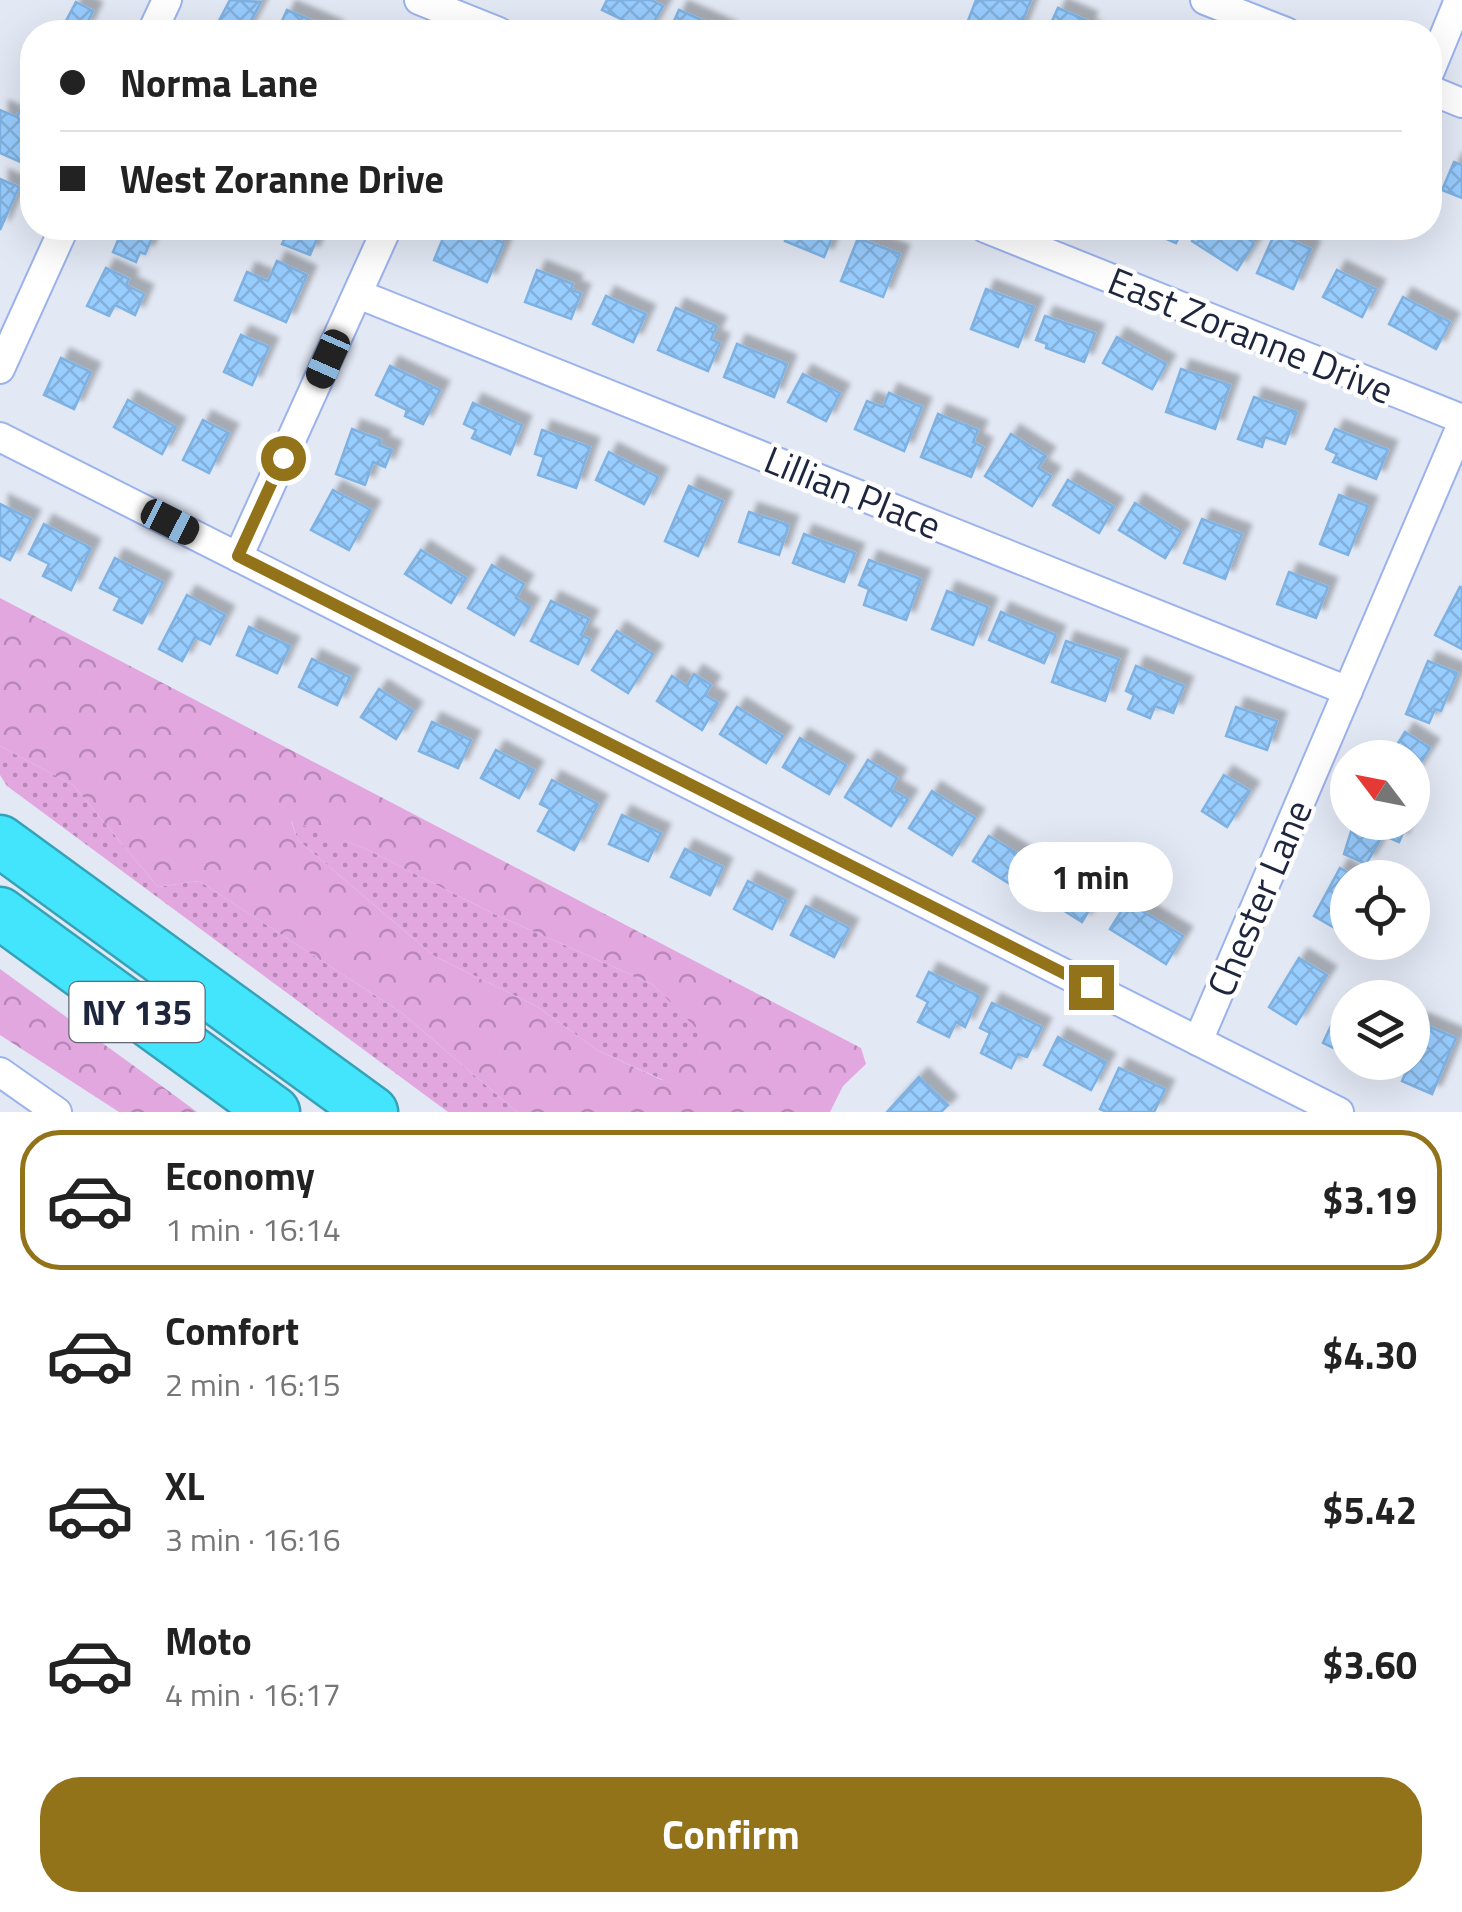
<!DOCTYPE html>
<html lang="en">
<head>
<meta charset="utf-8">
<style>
  body { margin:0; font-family:"Titillium Web",sans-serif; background:#f2f2f2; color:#222; height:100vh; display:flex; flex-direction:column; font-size:38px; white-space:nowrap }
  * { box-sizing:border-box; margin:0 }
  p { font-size:32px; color:#767676 }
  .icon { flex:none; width:55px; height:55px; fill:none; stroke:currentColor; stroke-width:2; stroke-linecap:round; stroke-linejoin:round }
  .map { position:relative; height:1112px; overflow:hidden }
  .panel { display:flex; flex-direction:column; background:#fff; flex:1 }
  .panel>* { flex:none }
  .guide { position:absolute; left:20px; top:20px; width:1422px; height:220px; border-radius:40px; box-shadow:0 10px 40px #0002; display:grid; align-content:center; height:220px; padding:0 40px; background:#fff }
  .needle { width:65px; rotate:302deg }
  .buttons { position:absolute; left:1330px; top:740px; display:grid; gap:20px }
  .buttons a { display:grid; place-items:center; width:100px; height:100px; border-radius:50%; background:#fff; box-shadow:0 10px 40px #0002; font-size:50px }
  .end { position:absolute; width:45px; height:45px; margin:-22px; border:12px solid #927319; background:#fff; box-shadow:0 0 0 5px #fff }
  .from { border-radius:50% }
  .bubble { position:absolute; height:70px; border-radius:35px; background:#fff; box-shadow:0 10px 40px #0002; font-size:32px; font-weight:700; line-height:70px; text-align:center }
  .car { position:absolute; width:30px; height:60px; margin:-30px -15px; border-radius:12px; box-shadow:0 0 8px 2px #0007; background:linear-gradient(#222 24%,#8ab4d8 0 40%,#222 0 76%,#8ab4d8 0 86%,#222 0) }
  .guide b { display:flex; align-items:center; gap:35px; height:95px; font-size:38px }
  .guide b+b { border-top:2px solid #e0e0e0 }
  .guide i { width:25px; height:25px; background:#222 }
  ul { padding:18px 0 0; list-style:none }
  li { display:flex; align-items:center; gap:30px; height:140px; margin:0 20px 15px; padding:0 20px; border:5px solid transparent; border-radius:40px }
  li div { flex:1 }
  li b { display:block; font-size:38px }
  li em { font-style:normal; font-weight:700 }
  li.on { border-color:#927319 }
  li>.icon { width:90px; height:90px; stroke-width:1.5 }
  .primary-button { display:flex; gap:20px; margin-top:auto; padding:20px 40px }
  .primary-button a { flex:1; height:115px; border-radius:40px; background:#927319; color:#fff; font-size:40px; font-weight:700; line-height:115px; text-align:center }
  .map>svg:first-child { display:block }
  .grass { fill:url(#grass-dots) }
  .forest { fill:url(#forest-crowns); fill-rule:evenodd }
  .building { fill:url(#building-cross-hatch); stroke:#7eb2e3; stroke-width:2.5; filter:url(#shadow) }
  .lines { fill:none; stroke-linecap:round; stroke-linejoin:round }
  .minor-casing { stroke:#9bb2ed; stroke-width:32 }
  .motorway-casing { stroke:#35a2b8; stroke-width:55 }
  .minor { stroke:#fff; stroke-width:28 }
  .motorway { stroke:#42e5fb; stroke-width:50 }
  .route { stroke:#927319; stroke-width:12 }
  .labels { text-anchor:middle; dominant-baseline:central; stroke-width:9; stroke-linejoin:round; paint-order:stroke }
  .shield { fill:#fff; stroke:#626777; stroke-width:2.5 }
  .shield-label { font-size:35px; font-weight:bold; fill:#1e263d }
  .street-label { font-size:38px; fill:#1e263d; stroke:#fff }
</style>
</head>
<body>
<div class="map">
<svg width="1462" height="1112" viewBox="0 0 1462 1112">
  <defs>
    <pattern id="grass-dots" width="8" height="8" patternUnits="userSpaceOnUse" patternTransform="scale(2.5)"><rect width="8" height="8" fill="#e3a7e0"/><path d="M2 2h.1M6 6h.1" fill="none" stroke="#b788b7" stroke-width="1.8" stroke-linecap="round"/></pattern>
    <pattern id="forest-crowns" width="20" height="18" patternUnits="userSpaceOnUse" patternTransform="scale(2.5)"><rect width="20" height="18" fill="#e3a7e0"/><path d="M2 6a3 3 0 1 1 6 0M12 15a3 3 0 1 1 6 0" fill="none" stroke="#b788b7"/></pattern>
    <pattern id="building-cross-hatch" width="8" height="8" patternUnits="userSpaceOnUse" patternTransform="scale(2.5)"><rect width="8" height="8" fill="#98cdff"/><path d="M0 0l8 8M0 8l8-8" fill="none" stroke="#83b0db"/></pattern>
    <filter id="shadow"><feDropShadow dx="9" dy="-9" stdDeviation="2.5" flood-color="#0004"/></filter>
  </defs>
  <rect width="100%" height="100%" fill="#e2e8f4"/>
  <g class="grass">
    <path d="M0 746 73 785 158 887 199 881 402 1013 517 1112H448L7 786 0 775Z"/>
    <path d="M291 820 364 848 492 913 652 984 702 1033 663 1080 597 1050 538 1007 434 956 298 840Z"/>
  </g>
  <g class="forest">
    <path d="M0 598 861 1048 866 1064 843 1086 830 1112H517L402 1013 199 881 158 887 73 785 0 746ZM291 821 364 848 492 913 652 984 701 1033 662 1080 597 1050 538 1007 434 956 298 840Z"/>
    <path d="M0 969 170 1092 197 1112H119L0 1035Z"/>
  </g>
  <g class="building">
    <path d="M230 0 261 2 245 32H213Z"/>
    <path d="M607 0H651L663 6 648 32 602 10Z"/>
    <path d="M976 0H1031L1018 32H983L966 26Z"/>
    <path d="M76 2 93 11 84 30 66 21Z"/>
    <path d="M1058 8 1088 21 1085 29 1094 32H1047Z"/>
    <path d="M287 10 334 30 333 32H277Z"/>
    <path d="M679 10 729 32H669Z"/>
    <path d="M23 104 32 109V147L25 164 0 153V110L17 117Z"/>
    <path d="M1454 162 1462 165V198L1442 190Z"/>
    <path d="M0 179 19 187 0 230Z"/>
    <path d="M123 228H176L171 237 155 231 145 254 140 252 136 262 113 252Z"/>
    <path d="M289 228H322L310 255 282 244Z"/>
    <path d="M470 228 504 243 487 282 434 260 446 231 465 239Z"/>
    <path d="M790 228H836L824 257 785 241Z"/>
    <path d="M1141 228H1183L1176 243Z"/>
    <path d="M1200 228H1233L1254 243 1237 270 1192 241Z"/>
    <path d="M1275 233 1311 249 1293 289 1257 273Z"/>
    <path d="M858 238 900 254 883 297 841 281Z"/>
    <path d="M277 261 307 275 286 322 235 300 247 272 268 281Z"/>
    <path d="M106 268 129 279 126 285 144 294 135 315 115 305 109 316 87 306Z"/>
    <path d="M537 270 573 284 571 290 581 293 571 319 525 302Z"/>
    <path d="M1337 270 1376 289 1362 317 1323 297Z"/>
    <path d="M986 289 1034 307 1018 347 971 329Z"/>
    <path d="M606 296 646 314 633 342 593 324Z"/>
    <path d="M1403 297 1450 322 1436 349 1389 324Z"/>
    <path d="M676 308 717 326 711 339 720 343 708 371 658 350Z"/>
    <path d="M1045 316 1095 333 1084 362 1046 348 1047 344 1036 340Z"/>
    <path d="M241 335 269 347 252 385 224 372Z"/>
    <path d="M1117 337 1166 364 1152 389 1103 363Z"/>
    <path d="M737 344 787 364 774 397 724 377Z"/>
    <path d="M61 358 91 372 74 409 44 395Z"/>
    <path d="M390 366 440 390 423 424 405 416 407 410 376 395Z"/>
    <path d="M1181 369 1230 385 1215 429 1166 412Z"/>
    <path d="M803 374 840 393 826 421 788 402Z"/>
    <path d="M889 393 922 407 904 451 855 429 867 401 883 407Z"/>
    <path d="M1254 397 1297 412 1285 444 1265 437 1262 447 1238 439Z"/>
    <path d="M128 400 176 427 162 454 114 427Z"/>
    <path d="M473 403 522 425 510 454 472 438 476 430 464 424Z"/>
    <path d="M938 414 978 430 973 442 983 447 971 477 921 457Z"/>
    <path d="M203 420 229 433 209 473 183 460Z"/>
    <path d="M352 429 381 440 379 445 392 450 385 467 373 462 365 485 336 474Z"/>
    <path d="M1335 429 1388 450 1376 479 1333 462 1337 454 1326 449Z"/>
    <path d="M542 430 590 447 576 488 538 475 544 457 535 454Z"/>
    <path d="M1011 434 1046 456 1038 468 1051 476 1032 506 985 476Z"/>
    <path d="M609 452 658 477 644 504 596 480Z"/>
    <path d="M1068 480 1114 507 1099 533 1053 505Z"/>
    <path d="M689 486 723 501 698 556 665 541Z"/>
    <path d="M333 490 371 510 349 550 311 530Z"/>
    <path d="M1339 495 1368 506 1348 555 1320 544Z"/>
    <path d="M1135 503 1181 532 1165 558 1119 530Z"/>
    <path d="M0 504 31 519 10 560 0 555Z"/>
    <path d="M749 512 789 525 779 555 739 542Z"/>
    <path d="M1202 519 1242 534 1225 579 1184 563Z"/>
    <path d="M44 524 91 548 71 590 43 576 49 564 29 554Z"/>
    <path d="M804 534 855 553 844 582 793 563Z"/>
    <path d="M421 550 466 578 451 603 405 574Z"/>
    <path d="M115 558 163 582 142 623 114 610 120 598 100 588Z"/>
    <path d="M869 560 921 579 906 620 864 605 869 589 859 585Z"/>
    <path d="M492 565 524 584 516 598 530 607 514 635 468 608Z"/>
    <path d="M1289 572 1328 587 1316 618 1277 604Z"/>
    <path d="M1460 587 1462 588V649L1435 635Z"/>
    <path d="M947 591 988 607 973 645 932 629Z"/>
    <path d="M187 595 225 615 210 644 195 637 182 661 159 649Z"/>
    <path d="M551 601 589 619 581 635 590 639 578 664 531 641Z"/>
    <path d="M1001 612 1056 635 1044 663 989 640Z"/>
    <path d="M249 627 290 646 277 673 237 655Z"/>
    <path d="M617 631 653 654 628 693 592 670Z"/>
    <path d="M1066 641 1119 659 1105 701 1052 682Z"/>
    <path d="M312 659 350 677 337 705 299 687Z"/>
    <path d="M1428 661 1457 673 1441 711 1435 709 1429 723 1406 714Z"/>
    <path d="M1136 666 1184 686 1173 713 1155 706 1150 718 1128 709 1134 695 1126 691Z"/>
    <path d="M694 674 711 685 705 695 718 703 702 730 657 701 672 676 687 686Z"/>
    <path d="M379 689 413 711 396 739 361 717Z"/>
    <path d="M737 707 783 736 766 763 720 734Z"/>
    <path d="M1236 707 1277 721 1267 750 1226 736Z"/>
    <path d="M432 722 471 740 458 768 419 751Z"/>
    <path d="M1405 732 1430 748 1412 776V758H1389Z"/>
    <path d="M800 738 846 765 829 794 783 767Z"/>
    <path d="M496 750 534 770 519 798 481 778Z"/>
    <path d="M868 760 897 778 891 789 908 799 891 826 845 797Z"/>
    <path d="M1224 775 1250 791 1227 827 1202 811Z"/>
    <path d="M552 780 598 804 574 850 538 831 550 809 540 804Z"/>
    <path d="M932 791 975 818 952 855 909 828Z"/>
    <path d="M622 815 661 833 648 861 609 844Z"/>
    <path d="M1354 822H1408L1399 842 1383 835 1366 864 1344 854Z"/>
    <path d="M989 836 1033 863 1018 889 973 861Z"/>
    <path d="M685 849 723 867 710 895 671 877Z"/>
    <path d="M1053 865 1099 894 1082 922 1036 893Z"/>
    <path d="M1340 868 1357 878H1348V917L1340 931 1314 916Z"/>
    <path d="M748 881 786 900 772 929 734 909Z"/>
    <path d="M1127 902 1183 936 1166 964 1110 929Z"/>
    <path d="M806 906 849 928 834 957 791 935Z"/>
    <path d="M1299 958 1327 975 1296 1024 1269 1007Z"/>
    <path d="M929 972 979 996 965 1027 956 1022 949 1037 918 1022 928 1002 917 996Z"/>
    <path d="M1342 1002 1348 1004V1055L1323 1043Z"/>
    <path d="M992 1003 1042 1027 1027 1057 1018 1054 1011 1068 981 1053 990 1033 980 1028Z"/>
    <path d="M1418 1022 1456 1038 1432 1094 1402 1081 1418 1043 1412 1040Z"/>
    <path d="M1058 1037 1106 1062 1091 1090 1044 1065Z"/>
    <path d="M1119 1068 1165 1089 1154 1112H1107L1100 1109Z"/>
    <path d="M919 1077 948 1105 941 1112H887Z"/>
  </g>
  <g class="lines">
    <defs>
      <g id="minor">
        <path d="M419 0 499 32"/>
        <path d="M1205 0 1286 32"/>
        <path d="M152 32 167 0"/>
        <path d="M1430 71 1459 0"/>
        <path d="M1430 90 1462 103"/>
        <path d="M985 228 1462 419"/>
        <path d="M358 294 1348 691"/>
        <path d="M0 369 64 228"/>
        <path d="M0 437 1339 1112"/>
        <path d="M238 557 387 228"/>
        <path d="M1198 1041 1462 424"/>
        <path d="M0 1072 57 1112"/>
      </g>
      <g id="motorway">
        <path d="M0 841 372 1112"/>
        <path d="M0 913 274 1112"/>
      </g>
    </defs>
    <use href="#minor" class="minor-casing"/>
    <use href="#motorway" class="motorway-casing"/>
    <use href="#minor" class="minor"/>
    <use href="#motorway" class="motorway"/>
  </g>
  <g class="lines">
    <path class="route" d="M283 458 238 556 1091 987"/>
  </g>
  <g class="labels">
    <rect class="shield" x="69.5" y="982" width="135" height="60" rx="8"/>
    <g class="shield-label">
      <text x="137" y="1012">NY 135</text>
    </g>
    <g class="street-label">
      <text transform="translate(1251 335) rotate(22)">East Zoranne Drive</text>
      <text transform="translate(853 492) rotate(22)">Lillian Place</text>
      <text transform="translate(1259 898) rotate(-67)">Chester Lane</text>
    </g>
  </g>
</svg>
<div class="buttons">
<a><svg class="needle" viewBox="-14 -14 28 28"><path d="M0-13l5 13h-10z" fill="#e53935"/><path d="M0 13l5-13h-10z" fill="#767676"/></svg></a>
<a><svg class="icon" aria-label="locate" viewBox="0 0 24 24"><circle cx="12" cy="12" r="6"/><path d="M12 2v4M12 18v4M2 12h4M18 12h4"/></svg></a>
<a><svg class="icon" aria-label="layers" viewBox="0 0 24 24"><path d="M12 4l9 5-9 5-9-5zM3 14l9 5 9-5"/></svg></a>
</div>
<i class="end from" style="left:283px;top:458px"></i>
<i class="end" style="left:1091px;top:987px"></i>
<div class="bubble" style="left:1008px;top:842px;width:165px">1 min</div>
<i class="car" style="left:328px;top:359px;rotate:204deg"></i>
<i class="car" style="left:170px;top:522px;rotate:117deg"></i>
<div class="guide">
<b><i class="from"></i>Norma Lane</b>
<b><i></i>West Zoranne Drive</b>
</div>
</div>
<section class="panel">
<ul>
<li class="on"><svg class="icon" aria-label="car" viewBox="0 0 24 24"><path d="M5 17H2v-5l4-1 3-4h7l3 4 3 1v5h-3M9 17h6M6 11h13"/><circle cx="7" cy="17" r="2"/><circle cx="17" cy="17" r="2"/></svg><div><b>Economy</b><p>1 min · 16:14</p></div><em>$3.19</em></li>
<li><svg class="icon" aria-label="car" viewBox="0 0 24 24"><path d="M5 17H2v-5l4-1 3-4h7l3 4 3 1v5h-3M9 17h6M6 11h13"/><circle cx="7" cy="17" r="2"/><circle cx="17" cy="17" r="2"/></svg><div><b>Comfort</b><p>2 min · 16:15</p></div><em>$4.30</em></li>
<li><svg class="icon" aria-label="car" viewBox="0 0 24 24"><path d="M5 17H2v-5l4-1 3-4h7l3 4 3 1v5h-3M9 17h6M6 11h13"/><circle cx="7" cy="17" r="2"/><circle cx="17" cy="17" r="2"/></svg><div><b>XL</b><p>3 min · 16:16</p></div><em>$5.42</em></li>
<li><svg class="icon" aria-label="car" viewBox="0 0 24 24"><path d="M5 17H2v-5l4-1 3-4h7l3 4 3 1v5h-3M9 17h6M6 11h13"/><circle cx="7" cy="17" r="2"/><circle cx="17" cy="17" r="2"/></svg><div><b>Moto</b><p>4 min · 16:17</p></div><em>$3.60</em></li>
</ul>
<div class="primary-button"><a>Confirm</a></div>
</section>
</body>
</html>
